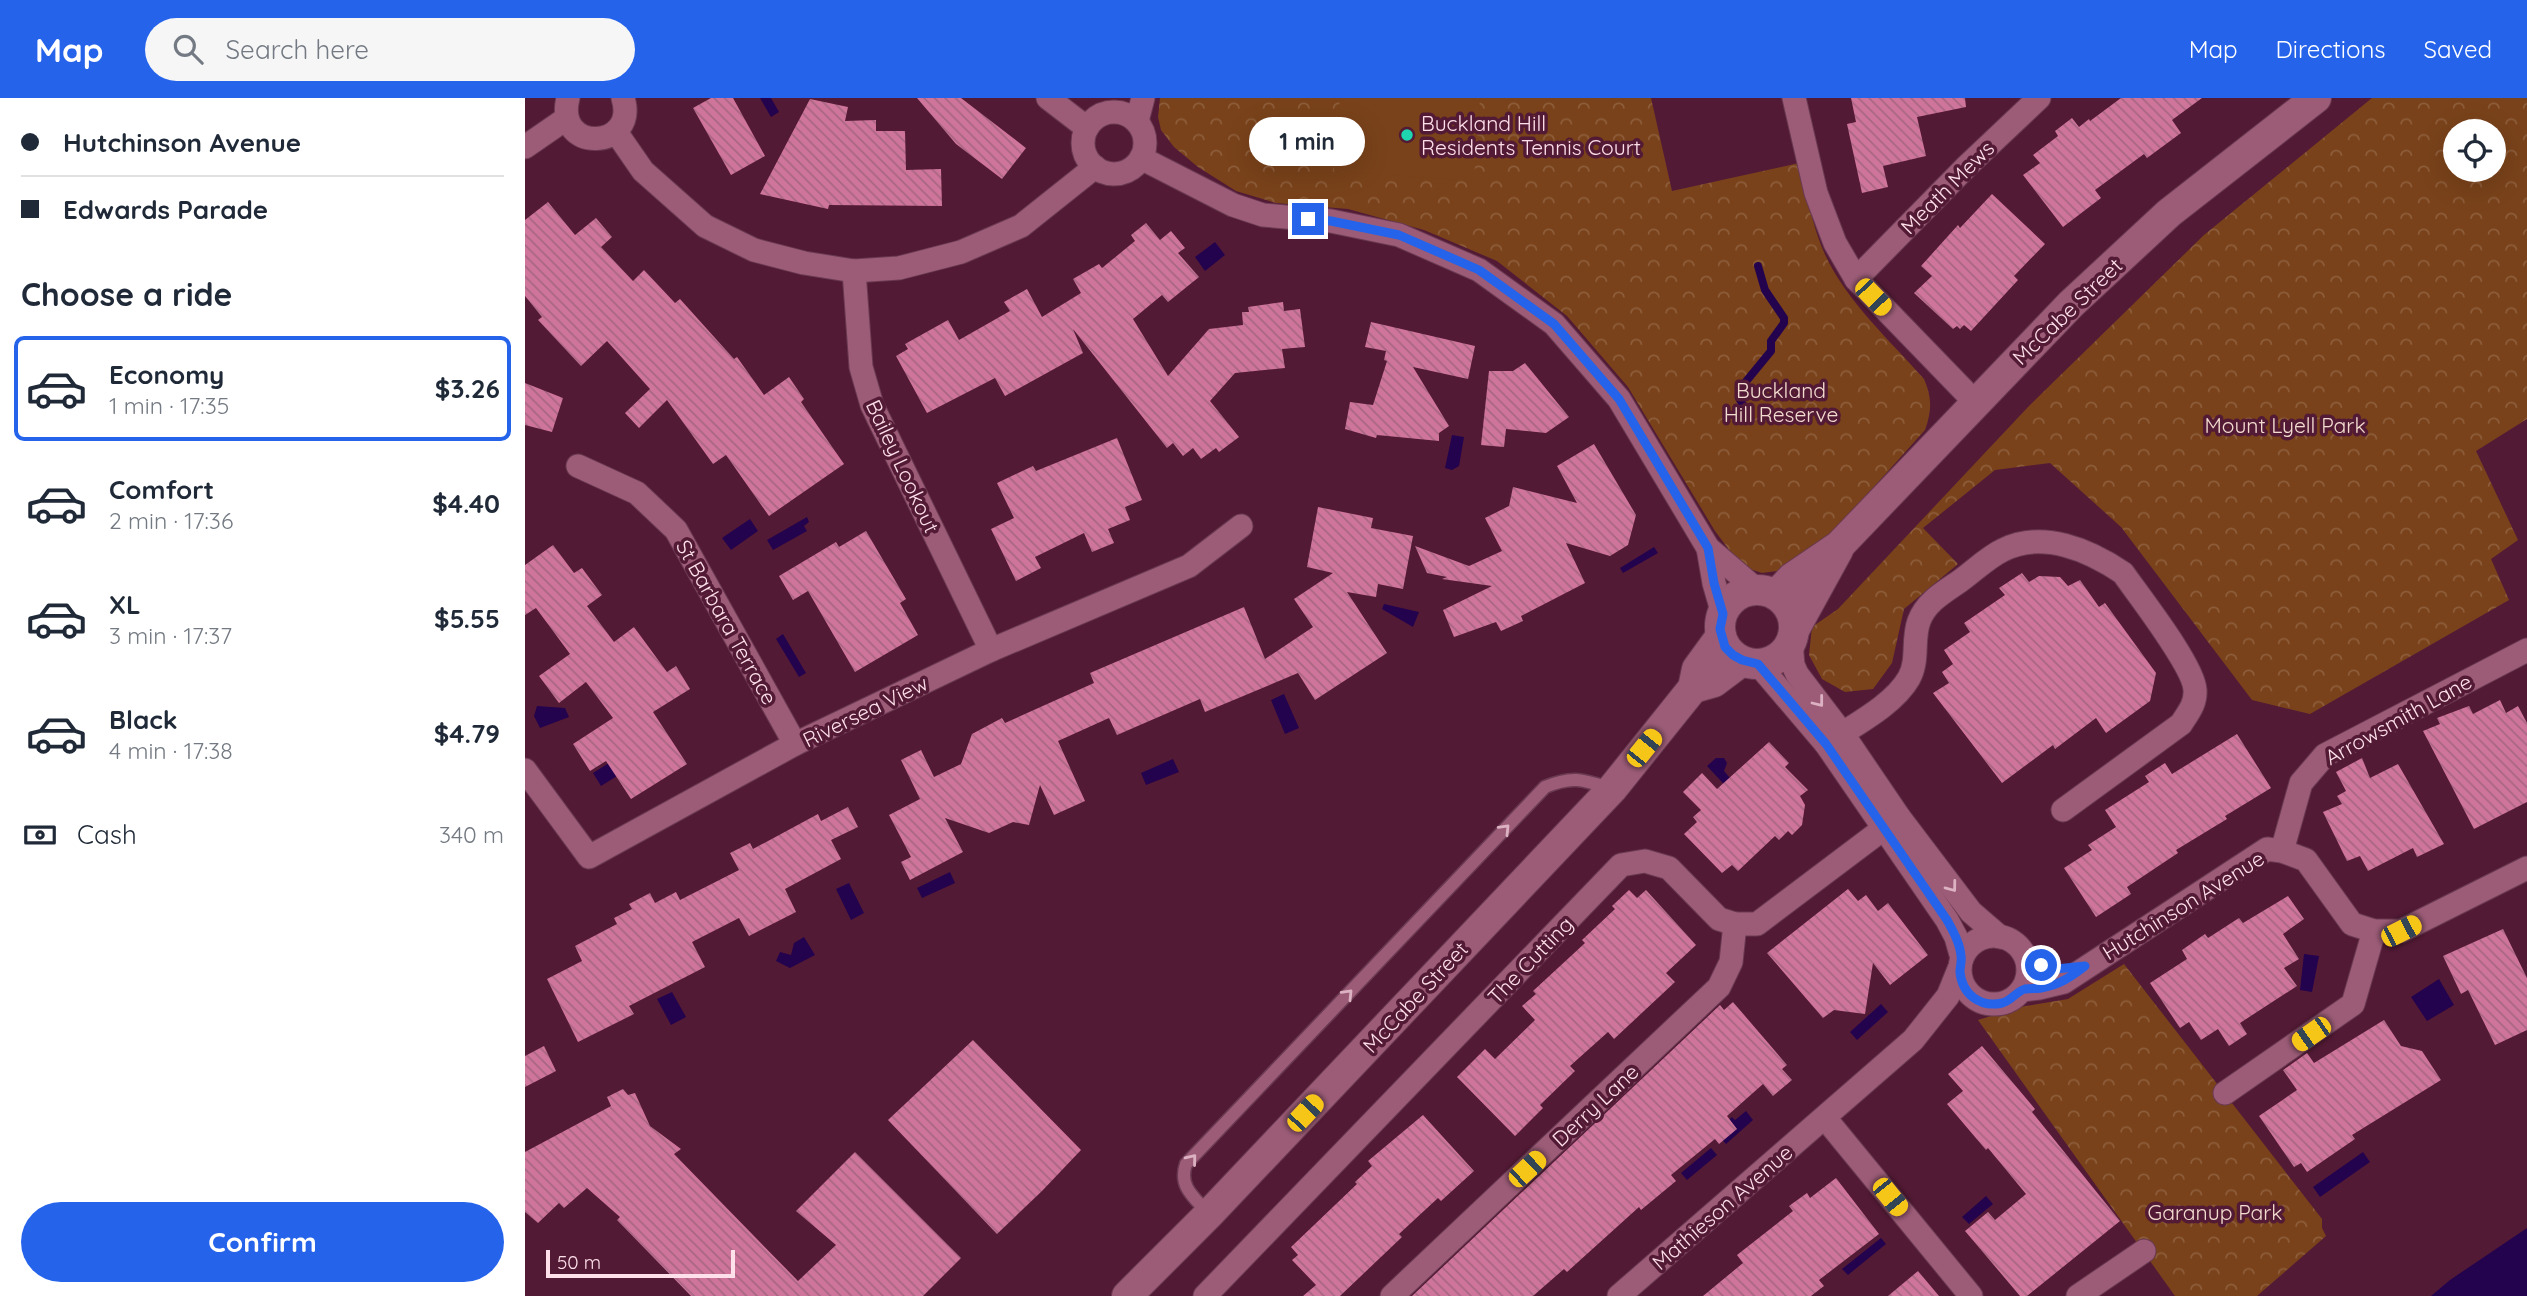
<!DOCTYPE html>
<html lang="en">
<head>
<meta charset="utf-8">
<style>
  body { margin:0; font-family:Quicksand,sans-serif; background:#f6f6f7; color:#1f2937; height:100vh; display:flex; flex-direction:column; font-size:26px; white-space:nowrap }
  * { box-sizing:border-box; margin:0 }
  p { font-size:23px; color:#747a83 }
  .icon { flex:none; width:38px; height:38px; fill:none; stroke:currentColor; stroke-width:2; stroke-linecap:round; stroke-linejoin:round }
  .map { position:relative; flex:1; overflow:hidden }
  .side { display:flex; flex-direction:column; background:#fff; width:525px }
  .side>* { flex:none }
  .banner { display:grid; align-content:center; height:154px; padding:0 21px; background:#fff }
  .tools { position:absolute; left:1918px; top:21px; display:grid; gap:14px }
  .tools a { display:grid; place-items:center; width:63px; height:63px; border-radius:50%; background:#fff; box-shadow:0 7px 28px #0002; font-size:35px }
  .scale { position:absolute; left:21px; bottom:18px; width:189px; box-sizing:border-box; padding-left:7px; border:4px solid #fee0ea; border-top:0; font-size:19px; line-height:24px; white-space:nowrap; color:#fee0ea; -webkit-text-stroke:5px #531a35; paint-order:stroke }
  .end { position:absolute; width:32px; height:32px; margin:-16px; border:9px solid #2563eb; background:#fff; box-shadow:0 0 0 4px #fff }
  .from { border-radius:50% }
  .bubble { position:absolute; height:49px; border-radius:24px; background:#fff; box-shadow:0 7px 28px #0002; font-size:23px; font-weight:700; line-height:49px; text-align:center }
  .car { position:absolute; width:21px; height:42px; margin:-21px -10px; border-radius:9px; box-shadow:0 0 5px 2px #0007; background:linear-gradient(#f5c518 24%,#345 0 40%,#f5c518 0 76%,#345 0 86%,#f5c518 0) }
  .banner b { display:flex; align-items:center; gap:24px; height:66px; font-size:26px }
  .banner b+b { border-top:2px solid #e0e1e3 }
  .banner i { width:18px; height:18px; background:#1f2937 }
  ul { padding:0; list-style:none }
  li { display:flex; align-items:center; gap:21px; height:105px; margin:0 14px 10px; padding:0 7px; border:4px solid transparent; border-radius:10px }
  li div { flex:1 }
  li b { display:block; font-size:26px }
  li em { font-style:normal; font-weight:700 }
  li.on { border-color:#2563eb }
  li>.icon { width:63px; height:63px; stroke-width:1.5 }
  h2 { padding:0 21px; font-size:32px; line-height:84px }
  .pay { display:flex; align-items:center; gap:18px; height:77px; padding:0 21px; font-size:26px }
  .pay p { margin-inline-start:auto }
  .action { display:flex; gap:14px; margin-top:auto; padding:14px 21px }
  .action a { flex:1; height:80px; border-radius:42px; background:#2563eb; color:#fff; font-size:28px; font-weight:700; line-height:80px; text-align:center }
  header { display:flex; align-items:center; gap:42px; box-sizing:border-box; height:98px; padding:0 35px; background:#2563eb; color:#fff }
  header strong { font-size:33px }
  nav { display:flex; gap:38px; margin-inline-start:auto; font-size:24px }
  .search { width:490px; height:63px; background:#f6f6f7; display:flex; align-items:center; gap:18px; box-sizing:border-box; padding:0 24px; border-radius:38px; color:#747a83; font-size:26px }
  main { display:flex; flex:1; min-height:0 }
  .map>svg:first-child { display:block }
  .park { fill:url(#park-crowns); fill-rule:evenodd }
  .pitch { fill:#79421a }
  .water { fill:#23024e }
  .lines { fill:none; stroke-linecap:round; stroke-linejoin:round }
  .stream { stroke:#23024e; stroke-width:8 }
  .building { fill:url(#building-back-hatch) }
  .service-casing { stroke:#6a3a52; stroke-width:15 }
  .minor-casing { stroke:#6a3a52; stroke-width:25 }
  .tertiary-casing { stroke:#6a3a52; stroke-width:32 }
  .service { stroke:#9c5c77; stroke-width:12 }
  .minor { stroke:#9c5c77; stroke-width:23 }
  .tertiary { stroke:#9c5c77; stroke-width:30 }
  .oneway { stroke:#dcb2c2 }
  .route { stroke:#2563eb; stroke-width:9 }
  .poi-dot { fill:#1ed5b0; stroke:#531a35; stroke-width:2.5 }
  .labels { text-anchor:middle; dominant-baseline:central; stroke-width:7; stroke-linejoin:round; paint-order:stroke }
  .poi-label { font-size:21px; fill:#fee0ea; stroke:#531a35; text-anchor:start }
  .street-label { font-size:21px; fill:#fee0ea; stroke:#531a35 }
  .park-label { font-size:21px; fill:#f3ddd0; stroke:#531a35 }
</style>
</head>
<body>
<header>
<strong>Map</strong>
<div class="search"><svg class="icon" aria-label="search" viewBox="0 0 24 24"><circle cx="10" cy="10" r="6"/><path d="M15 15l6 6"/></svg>Search here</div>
<nav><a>Map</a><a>Directions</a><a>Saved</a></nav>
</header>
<main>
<section class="side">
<div class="banner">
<b><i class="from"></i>Hutchinson Avenue</b>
<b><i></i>Edwards Parade</b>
</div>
<h2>Choose a ride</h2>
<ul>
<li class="on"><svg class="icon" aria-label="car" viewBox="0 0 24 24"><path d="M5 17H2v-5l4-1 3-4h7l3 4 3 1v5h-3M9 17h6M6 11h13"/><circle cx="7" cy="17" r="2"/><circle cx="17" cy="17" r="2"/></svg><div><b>Economy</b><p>1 min · 17:35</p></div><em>$3.26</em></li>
<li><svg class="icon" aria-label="car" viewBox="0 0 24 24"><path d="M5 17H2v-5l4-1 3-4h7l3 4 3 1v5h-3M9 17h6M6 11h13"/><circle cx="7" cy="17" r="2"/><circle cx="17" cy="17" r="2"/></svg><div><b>Comfort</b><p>2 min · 17:36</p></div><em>$4.40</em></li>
<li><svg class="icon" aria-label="car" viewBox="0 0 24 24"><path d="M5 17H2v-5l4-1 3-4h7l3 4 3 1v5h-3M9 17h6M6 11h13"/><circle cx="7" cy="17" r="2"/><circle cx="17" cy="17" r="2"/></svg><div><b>XL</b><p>3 min · 17:37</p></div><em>$5.55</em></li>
<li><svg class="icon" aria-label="car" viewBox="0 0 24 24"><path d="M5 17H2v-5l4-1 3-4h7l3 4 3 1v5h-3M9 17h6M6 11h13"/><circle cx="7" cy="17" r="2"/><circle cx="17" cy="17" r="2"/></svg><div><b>Black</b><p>4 min · 17:38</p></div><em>$4.79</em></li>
</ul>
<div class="pay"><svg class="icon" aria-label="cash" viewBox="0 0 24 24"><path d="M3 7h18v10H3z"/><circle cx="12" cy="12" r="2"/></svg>Cash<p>340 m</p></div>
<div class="action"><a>Confirm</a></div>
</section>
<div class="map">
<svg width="2002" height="1198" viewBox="0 0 2002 1198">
  <defs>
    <pattern id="park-crowns" width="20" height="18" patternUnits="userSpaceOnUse" patternTransform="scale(1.75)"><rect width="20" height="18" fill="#79421a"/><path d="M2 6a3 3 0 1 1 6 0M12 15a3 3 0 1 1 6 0" fill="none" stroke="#8d5d3b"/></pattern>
    <pattern id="building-back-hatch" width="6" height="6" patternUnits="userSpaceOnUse" patternTransform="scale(1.75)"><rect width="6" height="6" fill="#cf759b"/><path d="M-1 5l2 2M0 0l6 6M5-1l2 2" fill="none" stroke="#a86682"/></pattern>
  </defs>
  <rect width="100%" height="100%" fill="#531a35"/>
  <g class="park">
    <path d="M635 0H1126L1147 93 1274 65C1280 89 1285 115 1293 139 1311 194 1362 239 1399 281 1407 300 1407 312 1400 332L1303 440 1268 466 1252 473 1237 475 1222 470 1211 461 1190 433 1103 289 1042 218 972 163 899 132 823 111 751 105 711 93 673 69 649 49 636 32 633 19Z"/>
    <path d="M1847 0H2002V321L1951 353 1993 442 1966 461 1984 502 1785 616 1727 602 1596 429 1525 365 1470 372 1398 430 1433 466 1379 511 1367 565 1348 591 1320 594 1297 581 1284 557 1287 529 1313 511 1504 308 1679 137ZM1930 33H1969V72H1930Z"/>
    <path d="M1599 866 1797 1121V1130L1801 1138 1732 1198H1650L1453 922 1495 909 1543 901Z"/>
  </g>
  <path class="pitch" d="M815 0H955L949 83 809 73Z"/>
  <g class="water">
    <path d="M235 0H246L254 14 246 19Z"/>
    <path d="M690 144 700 157 680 173 670 159Z"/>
    <path d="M927 337 939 339 934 368 927 372 920 370Z"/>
    <path d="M282 419 284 424 279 428 282 433 248 452 242 442Z"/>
    <path d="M225 421 233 433 206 452 197 440Z"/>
    <path d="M1129 449 1133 455 1098 475 1095 470Z"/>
    <path d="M859 506 894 514 888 529 857 511Z"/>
    <path d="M258 536 281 575 274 579 251 541Z"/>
    <path d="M759 596 774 630 760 636 746 602Z"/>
    <path d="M12 608 40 610 44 619 15 630 9 618Z"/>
    <path d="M108 650 116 663 76 688 68 675Z"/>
    <path d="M1191 660H1199L1202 665 1199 673 1216 693 1209 697 1182 668Z"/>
    <path d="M648 661 654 674 621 687 616 675Z"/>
    <path d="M425 774 430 785 397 800 392 790Z"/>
    <path d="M324 785 339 815 326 822 311 791Z"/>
    <path d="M279 839 290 857 265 870 251 863 255 854 266 857 269 845Z"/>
    <path d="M1779 856 1794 858 1787 894 1775 892Z"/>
    <path d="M1914 881 1929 907 1902 923 1886 899Z"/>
    <path d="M147 894 161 919 146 927 132 901Z"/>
    <path d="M1356 906 1363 914 1332 942 1325 934Z"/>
    <path d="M1221 1013 1228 1022 1201 1046 1190 1034 1207 1019 1210 1022Z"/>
    <path d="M1186 1050 1192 1057 1162 1082 1156 1075Z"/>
    <path d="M1838 1054 1845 1064 1795 1099 1788 1089Z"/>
    <path d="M1461 1098 1468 1106 1444 1126 1437 1119Z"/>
    <path d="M2002 1130V1198H1906L1925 1182Z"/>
    <path d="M1356 1140 1361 1146 1323 1177 1317 1171Z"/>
  </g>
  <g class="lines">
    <path class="stream" d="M1221 312 1214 300V292L1246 253V243L1259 225V220L1240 192 1233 168"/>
  </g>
  <g class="building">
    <path d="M186 0H208L240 58 206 77 168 10Z"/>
    <path d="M392 0H436L501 50 477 81 431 46Z"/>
    <path d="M1326 0H1440L1441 9 1392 19 1401 58 1358 68 1363 89 1337 95 1322 26 1331 24Z"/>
    <path d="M1596 0H1677L1647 22 1656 35 1622 60 1619 56 1570 92 1576 100 1538 129 1498 77 1515 65 1508 57 1533 38 1530 33 1547 20 1554 29 1564 21 1565 23Z"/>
    <path d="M285 1 323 9 320 23 351 22V33H380L381 72 416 71 417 108 304 107 303 111 235 96Z"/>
    <path d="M1467 96 1520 146 1489 178 1493 182 1446 233 1439 227 1435 231 1432 228 1428 231 1389 195 1407 178 1396 168 1433 127 1435 130Z"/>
    <path d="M23 104 50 137 71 120 87 139 76 149 108 183 119 172 150 205 155 201 209 261 212 259 239 297 264 279 279 301 276 304 319 366 244 418 201 357 188 366 142 302 114 330 100 315 125 291 82 243 56 268 13 222 17 219 0 198V122Z"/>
    <path d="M621 125 635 142 646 133 660 150 653 155 674 179 643 204 637 197 608 221 643 278 684 231 718 227 717 214H724L723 209 758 204 759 213 775 211 780 249 757 251 760 270 710 275 685 303 714 339 694 354 691 350 676 361 668 350 658 358 648 345 642 350 548 231 558 255 480 298 470 280 402 315 371 258 383 251 380 246 423 222 434 242 485 213 479 204 502 191 517 219 556 195 548 181 574 166 577 170 610 143 606 137Z"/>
    <path d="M846 224 950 248 943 281 888 269 924 328 914 335V343L852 337 851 340 820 331 825 304 848 307 862 263 859 262 861 253 840 249Z"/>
    <path d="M1000 265 1044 319 1021 335 981 331 979 349 956 347 964 273H988Z"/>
    <path d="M0 285 38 300 27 334 0 327Z"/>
    <path d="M592 340 617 402 600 409 605 422 583 431 589 445 567 454 559 435 510 459 516 470 491 483 466 431 489 420 472 385 508 368 511 373Z"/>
    <path d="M1069 346 1111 417 1103 447 1085 458 1041 445 1060 485 996 518 998 523 976 533 971 524 929 539 918 512 967 488 917 481 922 479 902 475 890 448 944 468 977 453 960 420 984 408 988 389 1052 405 1032 368Z"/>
    <path d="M793 409 848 420 846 430 888 438 878 491 853 486 851 499 822 494 862 555 790 602 773 575 680 614 675 601 592 637 584 620 533 643 560 703 529 717 515 687 504 727 488 724 464 735 420 720 438 754 385 782 376 764 386 759 364 717 395 701 376 662 396 652 409 679 436 666 447 636 477 620 480 625 569 585 565 575 719 509 740 561 788 529 769 501 808 475 782 469Z"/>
    <path d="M341 433 381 501 375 505 393 537 330 574 283 493 268 502 254 478 311 444 314 449Z"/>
    <path d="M28 447 49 475 57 470 77 497 62 508 89 544 109 529 142 574 151 568 165 591 128 614 162 666 106 701 81 663 65 673 48 646 88 620 61 584 34 605 14 578 45 556 11 510 0 517V467Z"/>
    <path d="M1497 475 1504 484 1514 478 1535 479 1543 488 1555 482 1574 509 1580 505 1631 575 1625 603 1581 635 1571 620 1530 651 1528 647 1477 685 1408 595 1424 585 1417 574 1428 566 1419 552 1445 534 1439 525 1480 497 1474 490Z"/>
    <path d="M1975 602 1981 615 1993 608 2002 625V704L1949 731 1898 633 1915 626 1912 620 1944 608 1948 616Z"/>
    <path d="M1712 636 1746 690 1700 718 1702 721 1651 752 1653 755 1602 789 1606 796 1571 819 1539 770 1567 752 1563 747 1591 729 1580 712 1624 684 1620 678 1640 665 1647 676Z"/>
    <path d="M1244 644 1264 665 1260 669 1283 692 1275 698 1280 707 1277 727 1267 737 1263 733 1254 742 1250 738 1213 773 1207 767 1197 775 1159 736 1172 724 1168 719 1176 712 1158 694 1177 675 1192 691Z"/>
    <path d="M1837 660 1845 680 1873 666 1919 746 1892 759 1888 750 1843 773 1835 758 1822 763 1798 714 1817 706 1812 698 1821 693 1811 674Z"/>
    <path d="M323 709 333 729 306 742 316 761 260 791 271 814 224 838 214 820 167 844 180 869 104 908 109 916 53 944 22 881 57 863 50 848 92 826 89 820 107 811 104 806 125 795 130 805 151 794 155 802 214 772 205 755 225 745 228 751 293 716 296 723Z"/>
    <path d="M1323 791 1333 803 1341 797 1353 813 1363 805 1403 857 1365 887 1348 865 1340 916 1309 912 1298 920 1242 855Z"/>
    <path d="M1104 792 1112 800 1121 792 1171 847 1141 875 1150 884 1089 941 1083 934 1045 968 1050 973 1015 1007 1018 1010 990 1038 932 979 960 951 970 961 1010 922 997 908 1011 896 1008 893 1060 845 1057 842 1090 811 1087 808Z"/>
    <path d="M1763 798 1779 821 1758 836 1774 861 1759 870 1772 888 1715 925 1722 936 1704 948 1693 931 1676 942 1664 924 1655 930 1625 885 1662 861 1657 852 1680 836 1683 840 1714 820 1718 825Z"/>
    <path d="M1978 831 2002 880V932L1970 947 1943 892 1936 896 1918 858Z"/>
    <path d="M1208 904 1262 967 1257 971 1267 982 1248 998 1238 986 1202 1018 1212 1031 1194 1046 1190 1041 1146 1077 1151 1083 1116 1112 1114 1109 1042 1174 1039 1171 1008 1198H887L1195 907 1199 912Z"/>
    <path d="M1859 922 1876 948 1897 953 1916 982 1827 1037 1830 1041 1782 1074 1776 1065 1769 1069 1734 1018 1772 992 1758 972 1782 955 1789 965Z"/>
    <path d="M448 942 556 1052 517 1093 472 1136 363 1022Z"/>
    <path d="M19 948 31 973 0 989V958Z"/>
    <path d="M1457 948 1510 1011 1507 1014 1595 1123 1502 1198H1495L1440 1133 1463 1114 1470 1122 1501 1096 1463 1050 1461 1052 1422 1006 1438 993 1423 976Z"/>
    <path d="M98 991 103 997 110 995 125 1028 156 1051 149 1056 273 1183 311 1147 271 1113 330 1054 436 1160 398 1198H166L92 1122 95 1119 62 1090 39 1110 34 1105 13 1125 0 1114V1054L86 1008 82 999Z"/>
    <path d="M898 1017 949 1073 916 1103 913 1100 874 1136 877 1139 815 1198H778L791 1187 767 1162 773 1157 766 1149 832 1086 830 1084 847 1068 843 1063Z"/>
    <path d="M1311 1080 1354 1136 1294 1182 1299 1188 1286 1198H1178L1218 1165 1212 1157 1268 1113 1264 1108 1282 1095 1285 1100Z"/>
    <path d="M1393 1173 1414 1198H1363Z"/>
  </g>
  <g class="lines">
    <defs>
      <path id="service" d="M684 1116C670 1100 653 1089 661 1066L1020 689C1048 677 1059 682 1087 691"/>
      <g id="minor">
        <path d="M43 0C29 56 114 52 98 0"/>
        <path d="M523 0 562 30"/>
        <path d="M1269 0 1291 95 1310 145 1331 181 1450 304"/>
        <circle cx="589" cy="45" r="31"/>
        <path d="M612 23 618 0"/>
        <path d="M91 34 118 73 180 128 229 152 279 165 329 173 374 170 436 154 496 128 570 69"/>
        <path d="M0 49 42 20"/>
        <path d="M616 60 708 107 738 117 806 123 874 137 954 172 1029 226 1094 301 1183 450 1232 492"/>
        <path d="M329 173 336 269 347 307 466 552"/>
        <path d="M1331 181 1442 68 1514 0"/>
        <path d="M53 368 112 395 151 432 270 646"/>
        <path d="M1183 450 1189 485 1198 516"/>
        <path d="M1266 544 1268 567 1272 576 1317 635 1374 719 1446 814 1475 839"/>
        <path d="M1233 566 1301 646 1422 822 1431 839 1437 860"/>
        <path d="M1301 646C1327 628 1368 608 1384 580 1394 562 1387 542 1394 523 1401 504 1419 494 1435 483 1449 473 1463 459 1478 452 1518 432 1564 452 1598 475 1614 498 1669 568 1670 592 1671 606 1663 615 1656 626L1538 712"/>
        <path d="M0 672 64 759 270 646 466 552 664 468 716 428"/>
        <path d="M1757 753 1776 685 1800 657 2002 552"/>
        <circle cx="1469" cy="872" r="34"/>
        <path d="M1497 892 1514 890 1539 884 1742 751 1757 753 1781 762 1827 826 1849 833H1876L2002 770"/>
        <path d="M1700 995 1828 906 1849 833"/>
        <path d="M1300 1020 1446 1198"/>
        <path d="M680 1198 1096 767 1120 763 1144 770 1194 821 1210 826H1232L1374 719"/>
        <path d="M867 1198 1194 889 1206 864 1210 826"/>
        <path d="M1094 1198 1388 942 1423 898 1434 871"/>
        <path d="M1553 1198 1619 1153"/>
      </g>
      <g id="tertiary">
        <circle cx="1232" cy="529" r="37"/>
        <path d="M1251 497 1267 480 1314 448 1546 206 1644 115 1791 0"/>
        <path d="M1269 532 1313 452"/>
        <path d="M1168 590 1189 584 1217 563"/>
        <path d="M602 1198 684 1116 1087 691 1168 590 1172 571 1196 538"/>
      </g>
    </defs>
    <use href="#service" class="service-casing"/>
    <use href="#minor" class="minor-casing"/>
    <use href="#tertiary" class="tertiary-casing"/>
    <use href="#service" class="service"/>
    <use href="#minor" class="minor"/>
    <use href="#tertiary" class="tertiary"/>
  </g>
  <defs><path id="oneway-chevron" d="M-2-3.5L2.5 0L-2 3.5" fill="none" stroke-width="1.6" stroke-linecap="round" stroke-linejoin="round" transform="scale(1.75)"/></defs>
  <g class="oneway">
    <use href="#oneway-chevron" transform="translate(1294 604) rotate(52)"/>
    <use href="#oneway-chevron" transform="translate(980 731) rotate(-46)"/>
    <use href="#oneway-chevron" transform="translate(1427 789) rotate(53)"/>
    <use href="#oneway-chevron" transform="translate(823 896) rotate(-46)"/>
    <use href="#oneway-chevron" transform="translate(667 1061) rotate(-51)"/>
  </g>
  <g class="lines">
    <path class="route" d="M783 121 806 123 874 137 954 172 1029 226 1094 301 1183 450 1189 485 1198 516 1195 531 1200 549 1208 557 1217 562 1233 566 1301 646 1422 822C1428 833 1435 845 1436 858 1437 863 1435 868 1435 874 1437 896 1455 910 1477 905 1486 903 1492 893 1500 891 1505 890 1511 891 1516 890 1534 887 1546 879 1560 868L1531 871 1516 867"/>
  </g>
  <circle class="poi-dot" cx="882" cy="37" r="7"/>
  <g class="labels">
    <g class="poi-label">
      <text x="896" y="25">Buckland Hill<tspan x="896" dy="24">Residents Tennis Court</tspan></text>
    </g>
    <g class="street-label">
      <text transform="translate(1422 89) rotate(-45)">Meath Mews</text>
      <text transform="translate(1542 213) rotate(-44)">McCabe Street</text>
      <text transform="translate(378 368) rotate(65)">Bailey Lookout</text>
      <text transform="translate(202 524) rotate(61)">St Barbara Terrace</text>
      <text transform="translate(340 613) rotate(-26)">Riversea View</text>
      <text transform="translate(1873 621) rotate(-29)">Arrowsmith Lane</text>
      <text transform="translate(1658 807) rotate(-32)">Hutchinson Avenue</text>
      <text transform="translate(1005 862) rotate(-46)">The Cutting</text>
      <text transform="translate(890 899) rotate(-47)">McCabe Street</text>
      <text transform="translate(1070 1007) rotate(-43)">Derry Lane</text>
      <text transform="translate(1197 1109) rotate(-41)">Mathieson Avenue</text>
    </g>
    <g class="park-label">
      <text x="1256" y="292">Buckland<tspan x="1256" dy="24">Hill Reserve</tspan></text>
      <text x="1760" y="327">Mount Lyell Park</text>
      <text x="1690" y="1114">Garanup Park</text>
    </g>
  </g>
</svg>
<div class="tools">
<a><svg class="icon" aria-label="locate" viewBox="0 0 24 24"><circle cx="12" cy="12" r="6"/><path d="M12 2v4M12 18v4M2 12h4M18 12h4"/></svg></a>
</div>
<div class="scale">50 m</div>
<i class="end from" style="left:1516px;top:867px"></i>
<i class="end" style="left:783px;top:121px"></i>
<div class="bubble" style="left:724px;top:19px;width:116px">1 min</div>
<i class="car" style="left:1348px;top:199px;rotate:136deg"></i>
<i class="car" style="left:1119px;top:650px;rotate:39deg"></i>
<i class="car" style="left:1876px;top:833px;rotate:63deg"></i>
<i class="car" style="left:1786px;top:936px;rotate:235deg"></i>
<i class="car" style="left:780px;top:1015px;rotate:43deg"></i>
<i class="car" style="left:1002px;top:1071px;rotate:47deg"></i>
<i class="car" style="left:1365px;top:1099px;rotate:141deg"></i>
</div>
</main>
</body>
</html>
